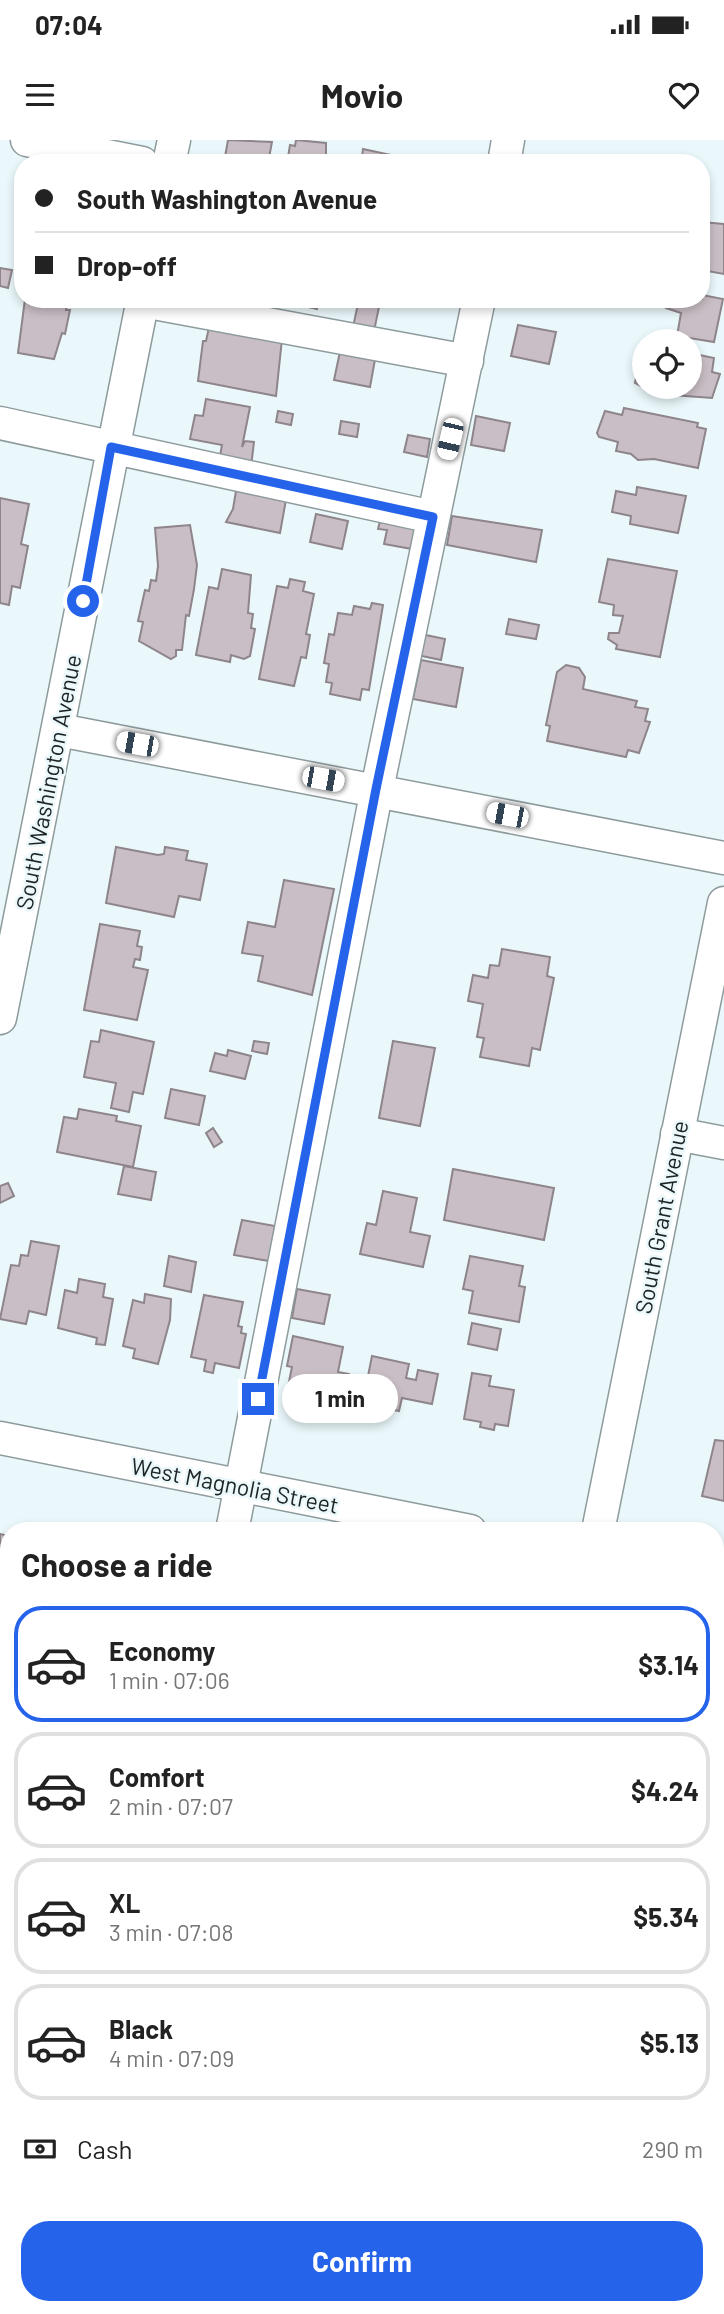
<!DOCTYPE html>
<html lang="en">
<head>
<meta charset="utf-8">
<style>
  body { margin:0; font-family:Barlow,sans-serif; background:#f2f2f2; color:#222; height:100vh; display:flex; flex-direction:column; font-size:26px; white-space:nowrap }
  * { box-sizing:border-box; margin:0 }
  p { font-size:23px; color:#767676 }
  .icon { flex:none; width:38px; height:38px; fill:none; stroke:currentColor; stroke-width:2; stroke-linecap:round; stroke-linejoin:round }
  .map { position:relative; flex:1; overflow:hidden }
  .panel { position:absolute; left:0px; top:1382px; width:724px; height:793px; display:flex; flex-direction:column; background:#fff; border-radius:28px 28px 0 0; box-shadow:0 4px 10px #0003 }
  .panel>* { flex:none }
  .hud { position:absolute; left:14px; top:14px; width:696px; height:154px; border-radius:28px; box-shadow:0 4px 10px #0003; display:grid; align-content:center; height:154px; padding:0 21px; background:#fff }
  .buttons { position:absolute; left:632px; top:189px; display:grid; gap:14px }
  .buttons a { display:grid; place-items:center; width:70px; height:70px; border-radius:50%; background:#fff; box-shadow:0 4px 10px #0003; font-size:35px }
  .end { position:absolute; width:32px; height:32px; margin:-16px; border:9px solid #2563eb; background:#fff; box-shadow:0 0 0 4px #fff }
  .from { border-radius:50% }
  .bubble { position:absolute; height:49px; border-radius:24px; background:#fff; box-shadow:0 4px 10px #0003; font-size:23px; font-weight:700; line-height:49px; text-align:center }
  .car { position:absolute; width:21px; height:42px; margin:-21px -10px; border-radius:9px; box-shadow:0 0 5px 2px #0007; background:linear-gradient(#fff 24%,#345 0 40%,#fff 0 76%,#345 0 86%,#fff 0) }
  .hud b { display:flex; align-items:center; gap:24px; height:66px; font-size:26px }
  .hud b+b { border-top:2px solid #e0e0e0 }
  .hud i { width:18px; height:18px; background:#222 }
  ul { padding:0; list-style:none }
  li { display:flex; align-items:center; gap:21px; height:116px; margin:0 14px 10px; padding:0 7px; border:4px solid #e0e0e0; border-radius:28px }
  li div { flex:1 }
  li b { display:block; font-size:26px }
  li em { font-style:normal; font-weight:700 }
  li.current { border-color:#2563eb }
  li>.icon { width:63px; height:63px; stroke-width:1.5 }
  h2 { padding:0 21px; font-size:32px; line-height:84px }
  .pay { display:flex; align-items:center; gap:18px; height:77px; padding:0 21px; font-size:26px }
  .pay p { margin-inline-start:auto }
  .button { display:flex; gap:14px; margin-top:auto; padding:14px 21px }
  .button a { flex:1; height:80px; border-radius:28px; background:#2563eb; color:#fff; font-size:28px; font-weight:700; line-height:80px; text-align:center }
  .status { display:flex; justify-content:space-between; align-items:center; height:49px; padding:0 35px; background:#fff; direction:ltr }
  .status svg { height:19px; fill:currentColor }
  header { display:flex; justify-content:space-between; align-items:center; height:91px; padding:0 21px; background:#fff; font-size:32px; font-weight:700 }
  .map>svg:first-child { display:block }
  .building { fill:#c9bec5; stroke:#8e858b; stroke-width:2 }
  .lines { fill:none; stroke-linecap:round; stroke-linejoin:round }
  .minor-casing { stroke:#8e9b9d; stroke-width:35 }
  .major-casing { stroke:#d2d3d3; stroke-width:42 }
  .minor { stroke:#fff; stroke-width:32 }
  .major { stroke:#90effc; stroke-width:38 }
  .route { stroke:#2563eb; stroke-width:9 }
  .labels { text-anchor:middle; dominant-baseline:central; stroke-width:5; stroke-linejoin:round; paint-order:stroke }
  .street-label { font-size:23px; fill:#1d2223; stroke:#ebf8fb }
</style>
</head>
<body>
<div class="status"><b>07:04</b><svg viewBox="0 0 49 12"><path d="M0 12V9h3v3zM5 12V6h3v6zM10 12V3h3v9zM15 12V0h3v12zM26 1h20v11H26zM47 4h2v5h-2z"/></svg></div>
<header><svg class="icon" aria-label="menu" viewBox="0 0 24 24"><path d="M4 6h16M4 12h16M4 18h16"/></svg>Movio<svg class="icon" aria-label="heart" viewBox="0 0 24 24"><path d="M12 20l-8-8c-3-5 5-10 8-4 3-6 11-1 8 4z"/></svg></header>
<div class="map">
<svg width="724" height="2174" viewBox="0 0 724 2174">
  <rect width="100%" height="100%" fill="#ebf8fb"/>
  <g class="building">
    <path d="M228 0 272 2 268 23H220L221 16 225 17Z"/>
    <path d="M296 0 326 3V23H287L290 5 295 6Z"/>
    <path d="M363 9 391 15 389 23H354L355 17H362Z"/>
    <path d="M702 82 724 84V134L702 130Z"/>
    <path d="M0 128 12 130 8 148 0 146Z"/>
    <path d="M702 155 723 159 714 202 677 196 681 173 666 168 668 160 662 159H702Z"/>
    <path d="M25 159H68L66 170H70L65 194 62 193 54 219 18 213Z"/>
    <path d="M292 159H319L317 169 291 163Z"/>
    <path d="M359 159 380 162 374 191 353 187Z"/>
    <path d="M210 183 282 199 276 256 198 241 203 201H206Z"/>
    <path d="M518 185 556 192 549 224 511 216Z"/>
    <path d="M642 206 644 247H690V213L714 218 712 232 720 234 712 258 659 254 660 249 643 247 635 243Z"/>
    <path d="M341 207 376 214 370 247 334 240Z"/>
    <path d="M206 259 250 267 242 307 245 301 254 302 251 327 219 321 222 305 190 299 195 275 203 276Z"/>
    <path d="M624 268 698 283 697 287 706 289 698 328 654 319 638 320 631 314 616 311 618 302 599 297 597 293 605 271 622 275Z"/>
    <path d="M278 271 293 274 291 285 276 282Z"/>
    <path d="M476 276 510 283 504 311 471 305Z"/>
    <path d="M341 281 359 284 357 297 339 294Z"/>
    <path d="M408 295 430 299 427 317 404 312Z"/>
    <path d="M237 345 287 354 280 393 226 382 233 369Z"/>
    <path d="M637 347 686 356 678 393 630 384 631 376 612 372 616 351 636 355Z"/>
    <path d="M0 358 29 364 21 404 28 406 20 448 12 446 9 465 0 463Z"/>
    <path d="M316 374 348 381 342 409 310 402Z"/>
    <path d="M452 376 542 390 536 422 447 405Z"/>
    <path d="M381 377 418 380 412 409 384 404 387 390 378 389Z"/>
    <path d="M190 385 197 425 194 449 189 476 186 475 182 510H176V516L171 519 139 501 143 482 138 481 145 450 149 451 151 440 156 441 158 426 155 388Z"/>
    <path d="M608 419 677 431 660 517 616 509 617 505 608 499 609 493H619L623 476 613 475 614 465 599 462Z"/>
    <path d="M222 429 251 435 248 473 253 474 251 488 255 489 250 516 244 519 231 515 230 522 196 515 209 447 218 449Z"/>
    <path d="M290 439 305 442 303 451 314 454 306 494 310 495 306 518 301 517 294 546 259 539 277 446 288 448Z"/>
    <path d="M372 463 383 465 369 550 362 549 360 560 330 554 332 543 326 542 329 524 324 523 329 494 334 495 338 473 352 475 354 466 370 469Z"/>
    <path d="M509 479 539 485 536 499 506 494Z"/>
    <path d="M421 494 445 499 441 520 417 515Z"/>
    <path d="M421 520 463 528 456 567 413 559Z"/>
    <path d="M566 525 579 528 585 537 583 549 637 561 635 567 648 569 645 581 650 582 639 613 628 610 626 617 547 601 550 586 546 585 557 532Z"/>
    <path d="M116 707 158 715 164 714 165 707 188 711 186 720 207 724 200 760 179 756 174 777 106 763Z"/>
    <path d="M284 740 334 749 312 855 258 841 263 816 242 813 248 782 275 787Z"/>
    <path d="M100 784 140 791 137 806 142 807 140 820 135 819 133 827 148 830 137 880 84 870Z"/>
    <path d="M502 809 550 817 547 836 554 838 540 910 532 908 529 926 480 917 484 898 477 897 483 864 468 861 473 835 488 838 490 825 499 826Z"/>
    <path d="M101 890 154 902 143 954 133 952 129 972 111 968 116 943 84 937 91 901 99 902Z"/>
    <path d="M254 901 269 903 267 914 252 911Z"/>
    <path d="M393 901 435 908 420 986 379 978Z"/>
    <path d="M228 910 251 916 245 939 210 931 215 913 227 916Z"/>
    <path d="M171 949 205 956 199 985 165 978Z"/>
    <path d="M79 969 117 976 116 981 141 986 133 1027 57 1012 64 977 77 979Z"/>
    <path d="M213 988 222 1002 214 1007 206 993Z"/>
    <path d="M124 1026 156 1032 151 1060 118 1054Z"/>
    <path d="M453 1029 554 1048 544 1100 444 1080Z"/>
    <path d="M8 1043 14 1056 0 1063V1046Z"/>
    <path d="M383 1051 417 1058 410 1092 430 1096 423 1127 360 1114 367 1083 376 1085Z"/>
    <path d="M242 1080 275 1086 269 1121 234 1115Z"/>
    <path d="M31 1101 59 1106 46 1175 29 1171 26 1184 0 1179 11 1125 19 1126 21 1115 28 1116Z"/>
    <path d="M169 1116 196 1122 191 1152 164 1146Z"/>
    <path d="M470 1116 523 1126 519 1146 525 1147 519 1182 469 1173 473 1151 463 1149Z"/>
    <path d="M79 1139 105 1144 103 1157 113 1159 105 1205 96 1204 97 1198 58 1188 65 1150 77 1153Z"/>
    <path d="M297 1149 330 1155 324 1184 292 1178Z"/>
    <path d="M145 1154 171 1159 170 1180 158 1224 133 1218 135 1209 123 1206 133 1160 144 1163Z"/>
    <path d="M204 1155 243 1162 238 1186 242 1187 241 1193 246 1194 239 1228 215 1223 213 1233 204 1231 206 1220 191 1217Z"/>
    <path d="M472 1183 501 1189 497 1210 468 1204Z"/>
    <path d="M293 1196 343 1207 338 1232 349 1234 341 1273 285 1261 292 1227 287 1226Z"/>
    <path d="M372 1216 409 1224 406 1238 416 1240 418 1230 438 1234 432 1264 402 1258 399 1271 358 1263 361 1250 365 1251Z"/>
    <path d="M472 1233 491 1236 489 1246 514 1250 508 1286 495 1284 494 1290 480 1287 481 1282 464 1279Z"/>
    <path d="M715 1300 724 1301V1361L702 1356Z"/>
    <path d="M0 1394 9 1396V1435L0 1434Z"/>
    <path d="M0 1447 9 1449V1487L4 1486V1491L0 1490Z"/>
    <path d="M716 1553 724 1556V1584L716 1583Z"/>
    <path d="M0 1595 7 1596 3 1615 6 1616 5 1620 0 1619Z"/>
    <path d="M0 1815 9 1817V1862L0 1860Z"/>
    <path d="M716 1979 724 1980V2002L718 2001 716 2009Z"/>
    <path d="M9 2094V2134L2 2133Z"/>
    <path d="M292 2166H343L341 2174Z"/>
    <path d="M551 2166H562L598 2174H549Z"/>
  </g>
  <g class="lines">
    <defs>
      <g id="minor">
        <path d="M27 0 142 23"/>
        <path d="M169 23 174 0"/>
        <path d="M504 23 508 0"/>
        <path d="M143 161 467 221"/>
        <path d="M0 283 433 377"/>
        <path d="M59 590 724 718"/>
        <path d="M0 878 143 159"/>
        <path d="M677 994 724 1003"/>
        <path d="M0 1298 470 1391"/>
        <path d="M232 1391 377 649 479 159"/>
        <path d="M598 1391 724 763"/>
        <path d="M716 1441 724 1443"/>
        <path d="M72 2174 73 2166"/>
        <path d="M442 2174 444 2166"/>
      </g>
      <g id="major">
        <path d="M0 1947 9 1949"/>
        <path d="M716 2101 724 2103"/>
      </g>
    </defs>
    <use href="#minor" class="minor-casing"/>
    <use href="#major" class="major-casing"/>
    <use href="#minor" class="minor"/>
    <use href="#major" class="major"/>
  </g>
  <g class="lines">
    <path class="route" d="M83 461 111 307 433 377 376 649 258 1259"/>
  </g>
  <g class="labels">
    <g class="street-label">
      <text transform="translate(48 642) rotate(-79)">South Washington Avenue</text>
      <text transform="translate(661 1077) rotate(-79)">South Grant Avenue</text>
      <text transform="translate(235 1345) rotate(11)">West Magnolia Street</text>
    </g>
  </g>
</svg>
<div class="buttons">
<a><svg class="icon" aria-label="locate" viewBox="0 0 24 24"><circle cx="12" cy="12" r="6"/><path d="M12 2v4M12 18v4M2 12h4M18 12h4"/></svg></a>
</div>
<i class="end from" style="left:83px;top:461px"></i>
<i class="end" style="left:258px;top:1259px"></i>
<div class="bubble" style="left:282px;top:1234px;width:116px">1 min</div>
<i class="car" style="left:450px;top:299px;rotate:193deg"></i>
<i class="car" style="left:137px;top:604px;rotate:280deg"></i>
<i class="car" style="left:323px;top:639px;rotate:100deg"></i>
<i class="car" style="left:507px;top:675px;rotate:281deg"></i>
<div class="hud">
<b><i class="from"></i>South Washington Avenue</b>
<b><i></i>Drop-off</b>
</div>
<section class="panel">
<h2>Choose a ride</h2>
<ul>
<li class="current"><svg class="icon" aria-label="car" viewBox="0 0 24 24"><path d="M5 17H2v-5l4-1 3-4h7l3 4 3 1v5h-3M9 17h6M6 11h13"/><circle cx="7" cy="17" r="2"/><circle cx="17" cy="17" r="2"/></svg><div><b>Economy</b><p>1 min · 07:06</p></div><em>$3.14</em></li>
<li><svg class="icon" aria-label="car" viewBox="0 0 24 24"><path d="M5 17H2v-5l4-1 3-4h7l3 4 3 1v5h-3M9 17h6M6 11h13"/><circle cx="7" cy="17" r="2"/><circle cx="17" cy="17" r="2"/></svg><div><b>Comfort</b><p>2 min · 07:07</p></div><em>$4.24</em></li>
<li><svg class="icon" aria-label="car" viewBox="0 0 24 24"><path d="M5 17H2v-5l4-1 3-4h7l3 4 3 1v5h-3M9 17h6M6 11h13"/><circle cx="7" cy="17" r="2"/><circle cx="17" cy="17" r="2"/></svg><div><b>XL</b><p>3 min · 07:08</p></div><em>$5.34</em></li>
<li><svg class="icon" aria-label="car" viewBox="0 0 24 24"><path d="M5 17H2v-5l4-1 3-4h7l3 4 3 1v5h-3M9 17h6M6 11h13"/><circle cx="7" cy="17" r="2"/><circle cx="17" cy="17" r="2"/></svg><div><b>Black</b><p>4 min · 07:09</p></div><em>$5.13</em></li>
</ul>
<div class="pay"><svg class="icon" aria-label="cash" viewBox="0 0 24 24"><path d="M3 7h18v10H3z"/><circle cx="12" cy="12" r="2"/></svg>Cash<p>290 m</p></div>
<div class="button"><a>Confirm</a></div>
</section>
</div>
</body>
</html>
